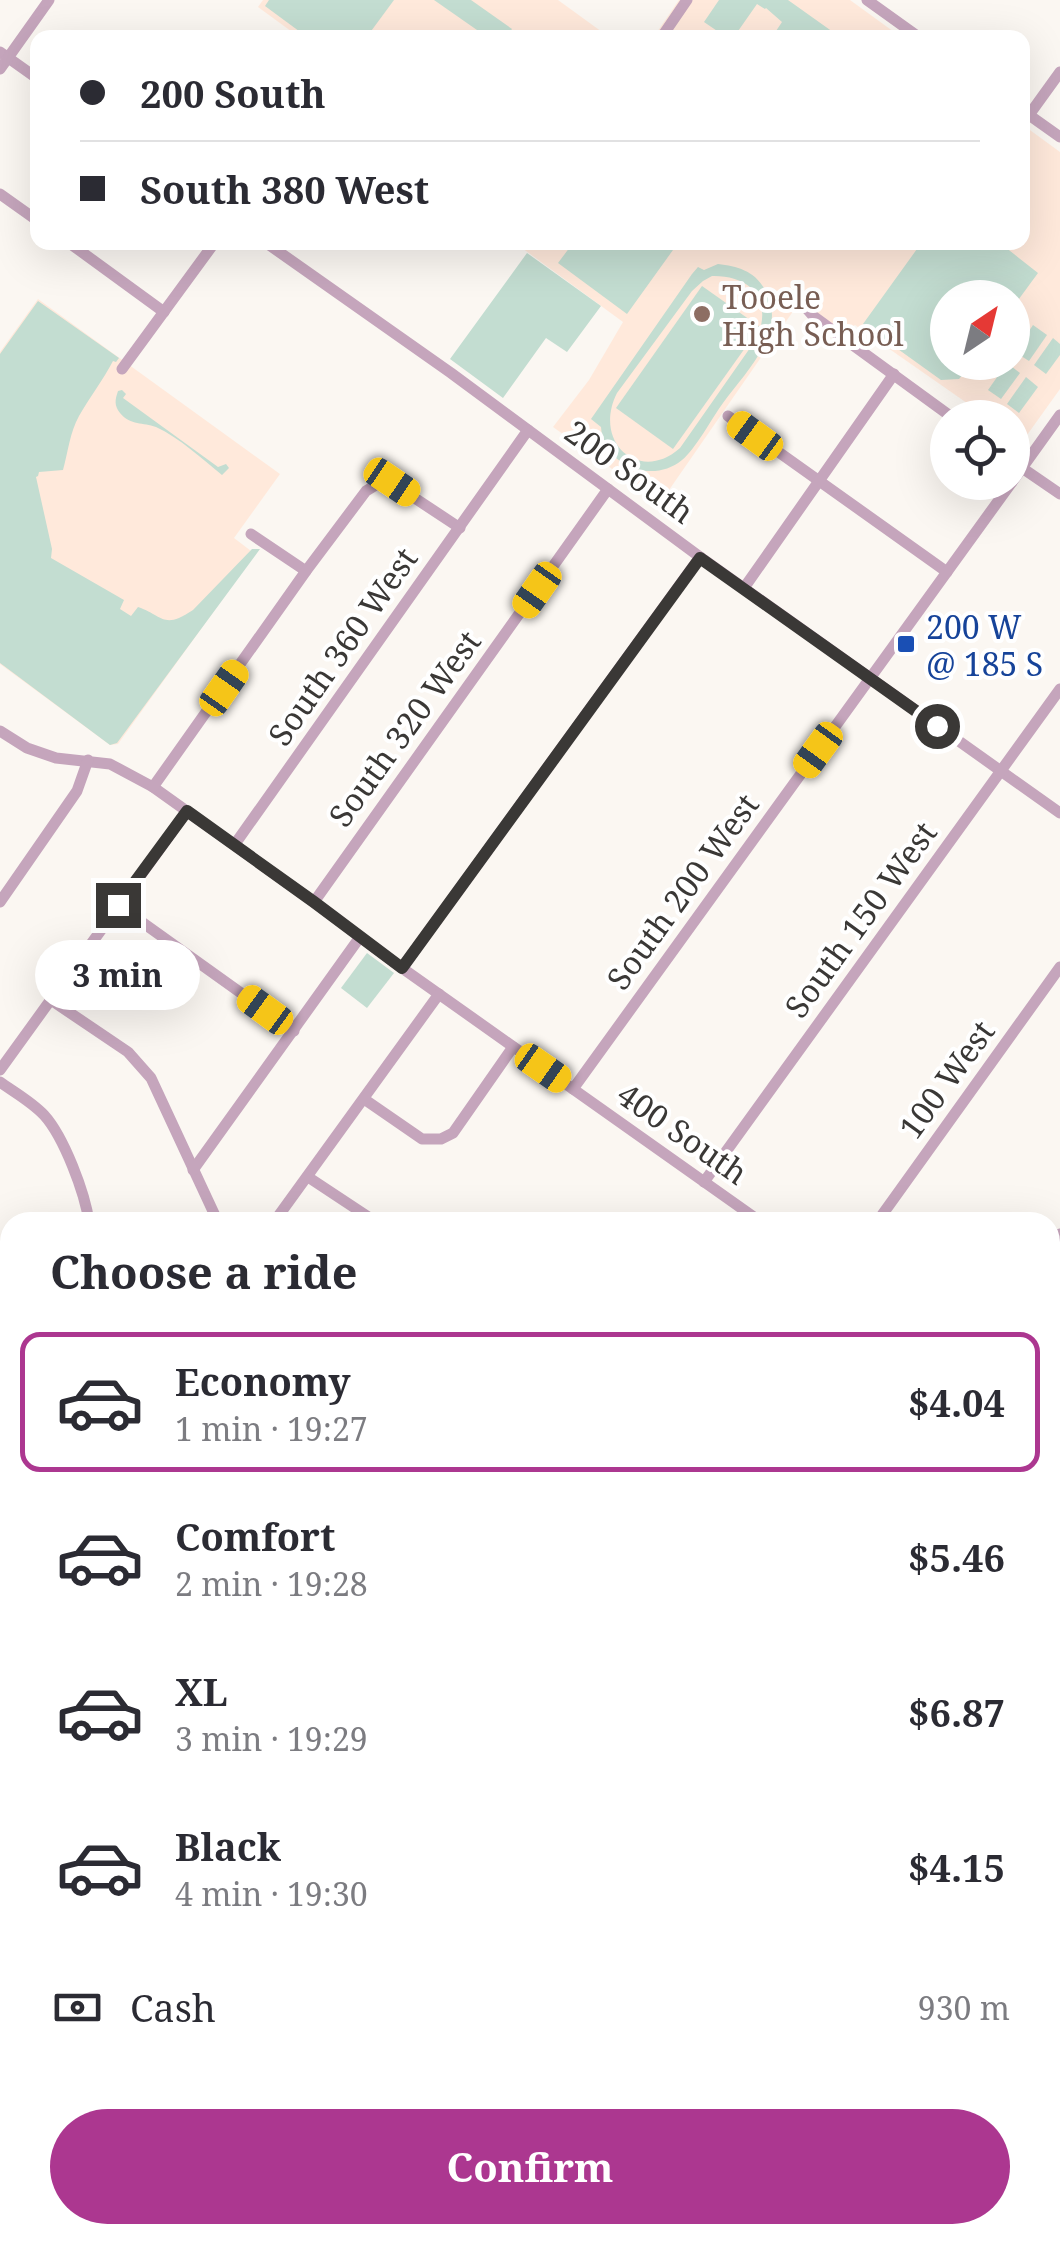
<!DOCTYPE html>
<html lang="en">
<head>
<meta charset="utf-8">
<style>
  body { margin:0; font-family:"Noto Serif",serif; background:#f2f2f3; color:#2b2b33; height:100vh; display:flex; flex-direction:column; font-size:38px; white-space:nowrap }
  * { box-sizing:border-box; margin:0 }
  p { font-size:32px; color:#7c7c81 }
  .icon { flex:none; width:55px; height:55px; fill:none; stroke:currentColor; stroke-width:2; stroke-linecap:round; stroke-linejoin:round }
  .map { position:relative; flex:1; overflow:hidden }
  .drawer { position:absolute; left:0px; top:1212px; width:1060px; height:1032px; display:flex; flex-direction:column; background:#fff; border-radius:30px 30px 0 0; box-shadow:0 10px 40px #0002 }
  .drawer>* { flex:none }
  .guide { position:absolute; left:30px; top:30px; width:1000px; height:220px; border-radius:20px; box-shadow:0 10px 40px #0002; display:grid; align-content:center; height:220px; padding:0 50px; background:#fff }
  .needle { width:65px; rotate:35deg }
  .tools { position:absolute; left:930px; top:280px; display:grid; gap:20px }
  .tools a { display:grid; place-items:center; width:100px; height:100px; border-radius:50%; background:#fff; box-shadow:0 10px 40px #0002; font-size:50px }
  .end { position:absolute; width:45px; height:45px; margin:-22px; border:12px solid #3a3836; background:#fff; box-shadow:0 0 0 5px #fff }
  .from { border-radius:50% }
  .bubble { position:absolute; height:70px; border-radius:35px; background:#fff; box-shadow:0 10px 40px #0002; font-size:32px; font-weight:700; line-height:70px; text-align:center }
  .car { position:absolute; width:30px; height:60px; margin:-30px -15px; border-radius:12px; box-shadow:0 0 8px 2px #0007; background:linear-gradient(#f5c518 24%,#345 0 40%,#f5c518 0 76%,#345 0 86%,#f5c518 0) }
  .guide b { display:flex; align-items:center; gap:35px; height:95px; font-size:38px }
  .guide b+b { border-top:2px solid #e1e1e2 }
  .guide i { width:25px; height:25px; background:#2b2b33 }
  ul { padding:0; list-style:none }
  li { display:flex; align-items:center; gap:30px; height:140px; margin:0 20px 15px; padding:0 30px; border:5px solid transparent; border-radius:20px }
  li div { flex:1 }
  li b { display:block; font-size:38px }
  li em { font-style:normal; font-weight:700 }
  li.selected { border-color:#ac3790 }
  li>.icon { width:90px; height:90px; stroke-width:1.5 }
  h2 { padding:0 50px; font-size:45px; line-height:120px }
  .pay { display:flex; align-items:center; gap:25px; height:110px; padding:0 50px; font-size:38px }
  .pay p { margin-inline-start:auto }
  .button { display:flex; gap:20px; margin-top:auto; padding:20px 50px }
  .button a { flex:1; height:115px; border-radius:60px; background:#ac3790; color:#fff; font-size:40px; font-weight:700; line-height:115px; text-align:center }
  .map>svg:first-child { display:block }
  .education { fill:#ffe9db; fill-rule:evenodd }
  .green { fill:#c3ddd1; fill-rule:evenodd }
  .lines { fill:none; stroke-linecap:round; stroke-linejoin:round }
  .stream { stroke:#829baa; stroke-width:2.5 }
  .minor { stroke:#c5a5bc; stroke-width:11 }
  .highway { stroke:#864578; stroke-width:18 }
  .route { stroke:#3a3836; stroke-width:12 }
  .education-dot { fill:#8d6e63; stroke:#fff; stroke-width:4 }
  .transit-dot { fill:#1a4fb4; stroke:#fff; stroke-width:4 }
  .labels { text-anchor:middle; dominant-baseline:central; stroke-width:8; stroke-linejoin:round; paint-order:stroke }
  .education-label { font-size:32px; fill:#785e54; stroke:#fff; text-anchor:start }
  .street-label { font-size:32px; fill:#3a3836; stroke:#fff }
  .transit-label { font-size:32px; fill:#164399; stroke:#fff; text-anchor:start }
</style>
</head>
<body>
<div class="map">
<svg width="1060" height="2243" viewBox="0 0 1060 2243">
  <rect width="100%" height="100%" fill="#fbf7f2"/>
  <g class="education">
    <path d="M263 0H558L609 37H299L258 7Z"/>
    <path d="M679 0H850L901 37 653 38Z"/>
    <path d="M1023 125 1060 152V389L1022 442 1013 435 1012 418 987 417 855 325 838 336 796 307 660 503 553 427 589 380 623 322 522 248 525 242H1022ZM948 298H1012V362H948Z"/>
    <path d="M38 299 280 474 234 538 255 554 118 744 110 745 0 664V352Z"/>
  </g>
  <g class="green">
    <path d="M269 0H394L366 38 307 37 265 6Z"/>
    <path d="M434 0H471L512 29 506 37H487Z"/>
    <path d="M719 0H788L840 37H804L801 35 799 37H772L782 22 766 8 765 9 757 4 736 34 732 31 726 37 704 22Z"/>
    <path d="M922 242 1000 243 1038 273 1013 307 1012 298H948V362L972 363 959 379 941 380 863 324Z"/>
    <path d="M573 243V242L678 243 627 314 558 263Z"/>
    <path d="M527 253 601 306 567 352 546 338 503 398 450 359Z"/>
    <path d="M718 264C737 266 754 271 764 288 790 330 746 371 723 403 712 418 695 450 682 460 652 485 603 465 601 427L591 419 692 274 698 267 704 270ZM712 276C751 275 773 300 757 338L680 448C640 484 592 443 617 393L692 291 703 281Z"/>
    <path d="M702 286 760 327 673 449 616 408Z"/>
    <path d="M38 301 119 358 116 362 113 361C103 380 90 397 79 416 70 432 68 452 63 470L39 472 38 476 36 477 52 549 51 558 124 600 120 609 131 616 138 607C164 616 163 630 193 610L252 549H260L117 743 110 745 0 663V354Z"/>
    <path d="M1033 325 1047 335 1029 361 1015 352Z"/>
    <path d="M1053 338 1060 344V355L1046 374 1034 365Z"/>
    <path d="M1007 363 1020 373 1001 399 988 390Z"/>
    <path d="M1026 377 1038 387 1019 413 1007 404Z"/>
    <path d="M122 390 126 394 123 398 218 467 226 464 229 468 222 475C202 459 180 438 156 427 143 422 131 426 120 413 114 405 115 400 118 391Z"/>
    <path d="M367 953 394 973 367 1008 341 988Z"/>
  </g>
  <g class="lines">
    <path class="stream" d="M296 2235 297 2243"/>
    <g class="minor">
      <path d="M867 0 920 38"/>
      <path d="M661 38 687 0"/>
      <path d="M0 52 38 79"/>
      <path d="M0 69 49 0"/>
      <path d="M1022 110 1060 137"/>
      <path d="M1029 115 1060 72"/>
      <path d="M0 194 38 221"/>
      <path d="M68 242 164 312"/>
      <path d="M265 242 451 373 700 557 1060 813"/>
      <path d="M801 302 813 316 953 418"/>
      <path d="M122 369 215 242"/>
      <path d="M728 416 947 572"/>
      <path d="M1012 461 1060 494"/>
      <path d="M1012 482 1060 415"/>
      <path d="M251 534 306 571"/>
      <path d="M744 588 894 374"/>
      <path d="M0 731 27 748 56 758 110 764 153 787 314 902 402 968 761 1222"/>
      <path d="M153 787 306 571 366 491 379 483H392L460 528"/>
      <path d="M235 844 528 430"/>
      <path d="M0 902 77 791 88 760"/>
      <path d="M314 902 608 489"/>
      <path d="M118 905 294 1031"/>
      <path d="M402 968 700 557"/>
      <path d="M51 1000 128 1052 151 1078 218 1222"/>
      <path d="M0 1070 187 811"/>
      <path d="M0 1082C14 1092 32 1102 44 1115 64 1137 85 1193 89 1222"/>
      <path d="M573 1089 1012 482"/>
      <path d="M364 1099 422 1139H441L453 1133 513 1047"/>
      <path d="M193 1170 360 937"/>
      <path d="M308 1177 376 1222"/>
      <path d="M704 1182 1060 689"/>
      <path d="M274 1222 439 994"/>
      <path d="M877 1222 1060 967"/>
      <path d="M1050 1247 1060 1234"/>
      <path d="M0 1262 10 1272"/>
      <path d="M1050 1432 1060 1439"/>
      <path d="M0 1521 10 1528"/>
      <path d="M0 1620 10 1606"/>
      <path d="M1052 1805 1060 1793"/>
      <path d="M0 1946 10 1996"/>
      <path d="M28 2235 29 2243"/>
      <path d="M194 2243 198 2235"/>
    </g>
    <g class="highway">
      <path d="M1050 1518 1060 1504"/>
      <path d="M0 1868 10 1869"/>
    </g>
  </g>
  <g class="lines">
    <path class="route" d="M118 905 187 811 314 902 402 968 700 558 937 726"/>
  </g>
  <circle class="education-dot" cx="702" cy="314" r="10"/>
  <rect class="transit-dot" x="896" y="634" width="20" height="20" rx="5"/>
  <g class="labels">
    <g class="education-label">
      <text x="722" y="296">Tooele<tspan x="722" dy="37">High School</tspan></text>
    </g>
    <g class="street-label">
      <text transform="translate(630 471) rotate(36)">200 South</text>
      <text transform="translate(342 646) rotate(-55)">South 360 West</text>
      <text transform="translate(404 728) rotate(-54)">South 320 West</text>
      <text transform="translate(682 891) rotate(-54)">South 200 West</text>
      <text transform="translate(860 919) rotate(-54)">South 150 West</text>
      <text transform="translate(946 1079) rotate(-54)">100 West</text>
      <text transform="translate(683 1133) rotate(35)">400 South</text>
    </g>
    <g class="transit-label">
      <text x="926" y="626">200 W<tspan x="926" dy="37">@ 185 S</tspan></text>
    </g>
  </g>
</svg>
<div class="tools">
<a><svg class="needle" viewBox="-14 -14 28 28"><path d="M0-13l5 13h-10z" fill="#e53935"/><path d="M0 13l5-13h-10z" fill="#7c7c81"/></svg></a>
<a><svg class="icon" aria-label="locate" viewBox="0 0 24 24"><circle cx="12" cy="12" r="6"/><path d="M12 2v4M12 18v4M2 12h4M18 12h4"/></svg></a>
</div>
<i class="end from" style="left:937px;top:726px"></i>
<i class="end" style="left:118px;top:905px"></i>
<div class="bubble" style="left:35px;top:940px;width:165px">3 min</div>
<i class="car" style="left:755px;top:436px;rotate:306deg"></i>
<i class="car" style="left:392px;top:482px;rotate:124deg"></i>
<i class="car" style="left:537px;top:590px;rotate:215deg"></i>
<i class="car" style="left:224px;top:688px;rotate:35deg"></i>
<i class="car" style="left:818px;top:750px;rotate:216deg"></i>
<i class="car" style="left:265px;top:1010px;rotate:306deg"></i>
<i class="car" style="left:543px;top:1068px;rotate:125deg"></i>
<div class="guide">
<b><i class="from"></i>200 South</b>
<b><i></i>South 380 West</b>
</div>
<section class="drawer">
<h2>Choose a ride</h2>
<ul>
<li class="selected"><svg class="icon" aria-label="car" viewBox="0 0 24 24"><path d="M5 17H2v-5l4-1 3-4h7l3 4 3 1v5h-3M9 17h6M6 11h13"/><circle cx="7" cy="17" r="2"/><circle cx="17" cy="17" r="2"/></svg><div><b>Economy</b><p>1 min · 19:27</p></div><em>$4.04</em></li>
<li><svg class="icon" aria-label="car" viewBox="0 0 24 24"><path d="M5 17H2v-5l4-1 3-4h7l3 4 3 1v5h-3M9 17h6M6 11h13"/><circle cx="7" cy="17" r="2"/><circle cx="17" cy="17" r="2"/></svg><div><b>Comfort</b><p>2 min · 19:28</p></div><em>$5.46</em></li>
<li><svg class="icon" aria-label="car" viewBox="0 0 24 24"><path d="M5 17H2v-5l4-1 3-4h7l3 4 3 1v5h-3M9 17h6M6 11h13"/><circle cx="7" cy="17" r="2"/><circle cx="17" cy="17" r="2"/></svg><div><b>XL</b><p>3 min · 19:29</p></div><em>$6.87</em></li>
<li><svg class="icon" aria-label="car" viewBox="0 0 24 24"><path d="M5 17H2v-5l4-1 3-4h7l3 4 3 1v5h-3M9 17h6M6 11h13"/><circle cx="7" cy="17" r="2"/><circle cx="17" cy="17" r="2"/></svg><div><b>Black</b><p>4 min · 19:30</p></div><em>$4.15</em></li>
</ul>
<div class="pay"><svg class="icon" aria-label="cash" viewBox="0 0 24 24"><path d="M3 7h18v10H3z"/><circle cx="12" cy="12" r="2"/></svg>Cash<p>930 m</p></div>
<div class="button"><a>Confirm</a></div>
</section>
</div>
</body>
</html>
